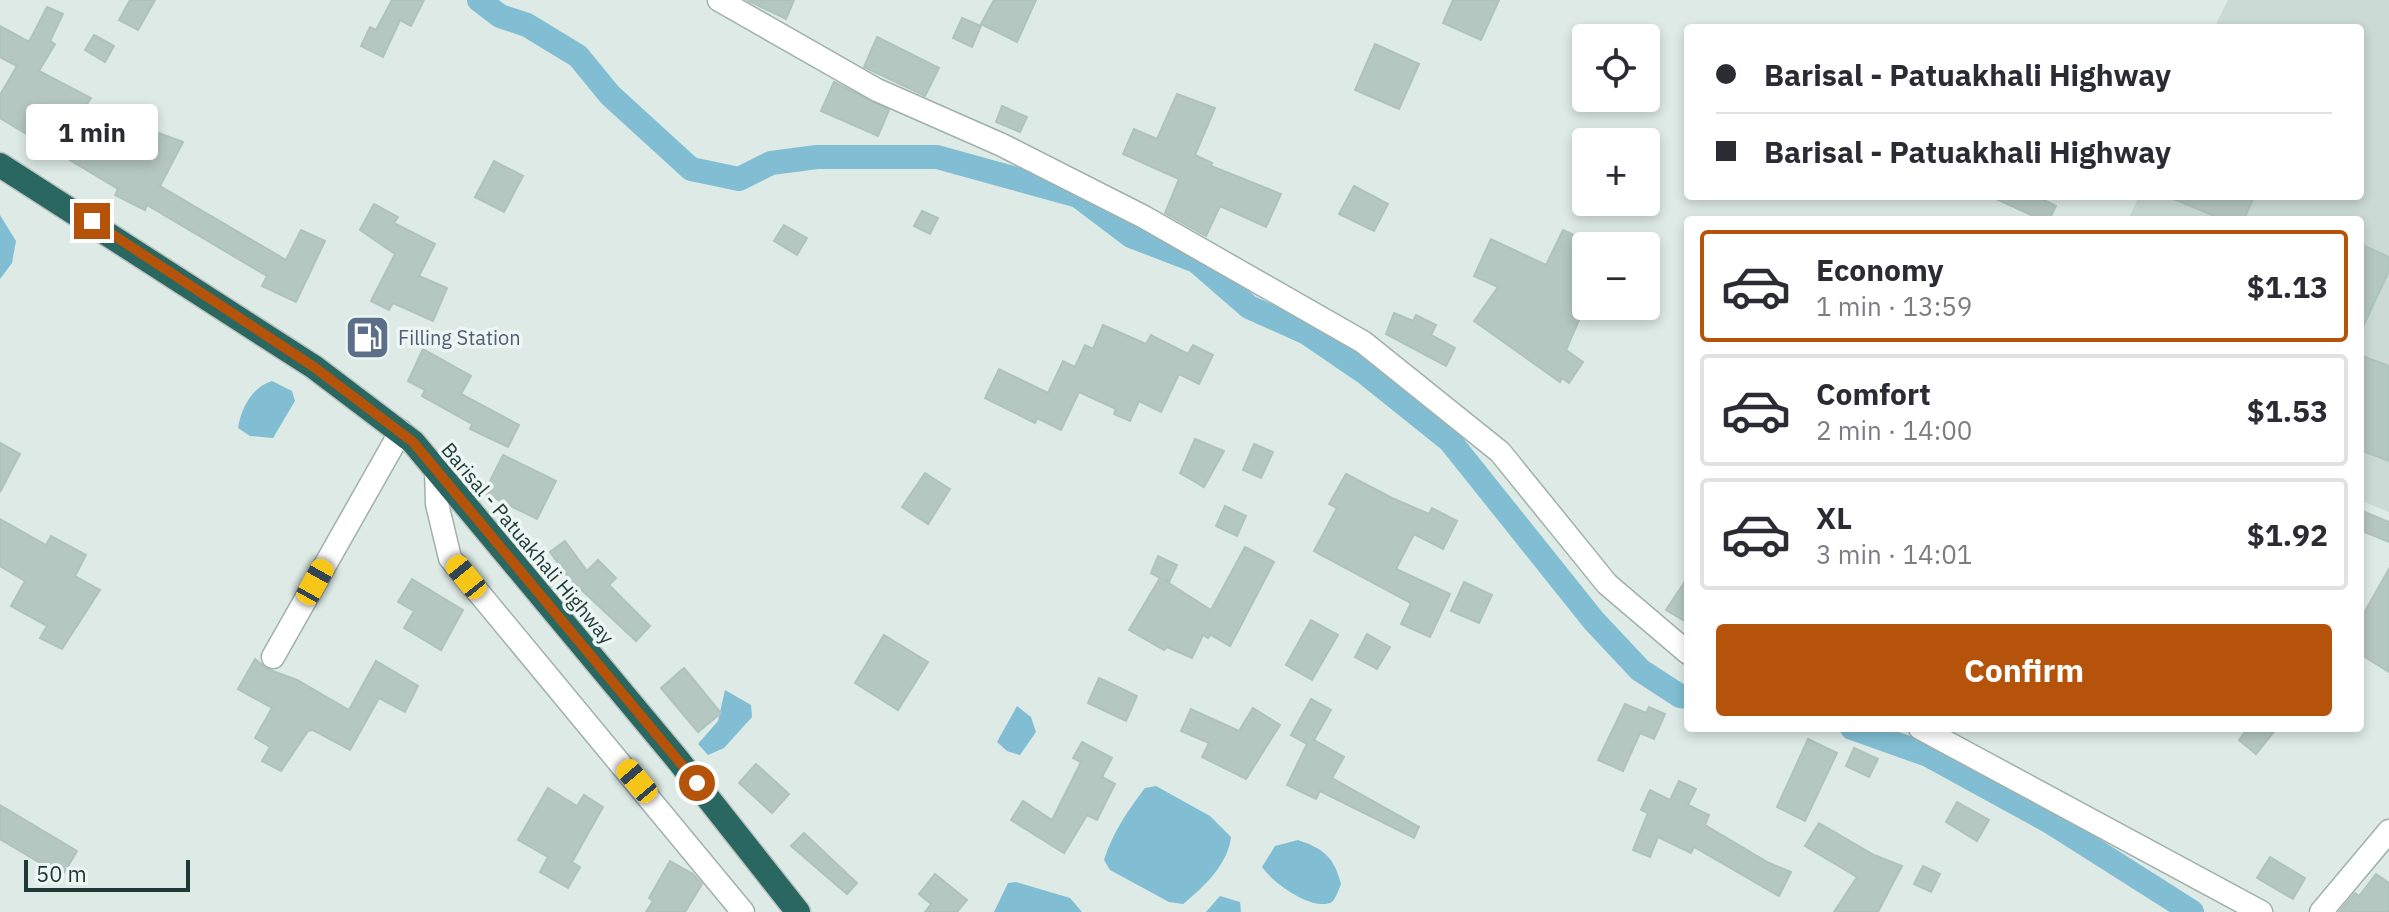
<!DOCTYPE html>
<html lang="en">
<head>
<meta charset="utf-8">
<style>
  body { margin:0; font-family:"IBM Plex Sans",sans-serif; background:#f2f2f3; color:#2b2b33; height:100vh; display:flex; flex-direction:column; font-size:30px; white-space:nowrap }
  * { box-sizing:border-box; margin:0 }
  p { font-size:26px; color:#7c7c81 }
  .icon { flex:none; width:44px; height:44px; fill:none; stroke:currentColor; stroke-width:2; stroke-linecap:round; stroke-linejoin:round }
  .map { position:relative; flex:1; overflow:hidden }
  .side { position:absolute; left:1684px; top:216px; width:680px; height:516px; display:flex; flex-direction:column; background:#fff; border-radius:8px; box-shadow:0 4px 12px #0003 }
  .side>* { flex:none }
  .top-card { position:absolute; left:1684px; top:24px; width:680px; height:176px; border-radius:8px; box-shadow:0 4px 12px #0003; display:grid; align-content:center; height:176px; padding:0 32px; background:#fff }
  .buttons { position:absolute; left:1572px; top:24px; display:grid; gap:16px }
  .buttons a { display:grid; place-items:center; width:88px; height:88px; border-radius:8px; background:#fff; box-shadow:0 4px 12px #0003; font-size:40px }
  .scale { position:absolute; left:24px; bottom:20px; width:166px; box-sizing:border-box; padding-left:8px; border:4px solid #1e3935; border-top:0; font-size:22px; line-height:28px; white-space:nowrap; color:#1e3935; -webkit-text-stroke:6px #edf6f3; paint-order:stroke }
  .end { position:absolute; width:36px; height:36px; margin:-18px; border:10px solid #b45309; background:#fff; box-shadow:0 0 0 4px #fff }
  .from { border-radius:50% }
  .bubble { position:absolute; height:56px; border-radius:8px; background:#fff; box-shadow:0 4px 12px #0003; font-size:26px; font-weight:700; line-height:56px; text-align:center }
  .car { position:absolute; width:24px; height:48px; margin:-24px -12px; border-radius:10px; box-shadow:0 0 6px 2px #0007; background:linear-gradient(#f5c518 24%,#345 0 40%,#f5c518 0 76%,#345 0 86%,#f5c518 0) }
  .top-card b { display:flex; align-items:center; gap:28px; height:76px; font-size:30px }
  .top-card b+b { border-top:2px solid #e1e1e2 }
  .top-card i { width:20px; height:20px; background:#2b2b33 }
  ul { padding:14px 0 0; list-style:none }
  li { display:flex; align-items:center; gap:24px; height:112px; margin:0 16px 12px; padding:0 16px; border:4px solid #e1e1e2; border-radius:8px }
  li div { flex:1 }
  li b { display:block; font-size:30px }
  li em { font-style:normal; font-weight:700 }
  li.active { border-color:#b45309 }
  li>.icon { width:72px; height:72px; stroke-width:1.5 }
  .cta { display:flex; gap:16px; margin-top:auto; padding:16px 32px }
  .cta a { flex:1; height:92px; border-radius:8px; background:#b45309; color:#fff; font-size:32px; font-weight:700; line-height:92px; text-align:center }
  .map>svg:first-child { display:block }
  .built { fill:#cbdad4 }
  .water { fill:#81bed3 }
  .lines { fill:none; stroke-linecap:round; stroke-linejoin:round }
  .canal { stroke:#81bed3; stroke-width:24 }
  .building { fill:#b5c7c1; stroke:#afc3bd; stroke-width:2 }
  .minor-casing { stroke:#a0b1ad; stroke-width:25 }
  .highway-casing { stroke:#bcc4c2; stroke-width:27 }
  .minor { stroke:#fff; stroke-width:22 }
  .highway { stroke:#296760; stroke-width:24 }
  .route { stroke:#b45309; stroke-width:10 }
  .labels { text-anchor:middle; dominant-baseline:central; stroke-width:7; stroke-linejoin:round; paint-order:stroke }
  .service-label { font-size:20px; fill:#4e5e75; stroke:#edf6f3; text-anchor:start }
  .street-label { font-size:20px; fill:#1e3935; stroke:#edf6f3 }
</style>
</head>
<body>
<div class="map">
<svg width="2389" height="912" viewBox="0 0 2389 912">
  <rect width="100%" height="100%" fill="#ddeae5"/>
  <g class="built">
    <path d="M2228 0H2389V257L2362 245 2360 248V220H2244L2254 196H2360V28H2214Z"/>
    <path d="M2139 196H2170L2224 220H2128Z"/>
    <path d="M2389 271V366L2360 355V333Z"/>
    <path d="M2360 450 2389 461V512L2360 500Z"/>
  </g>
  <g class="water">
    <path d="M0 215 16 241 12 263 0 279Z"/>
    <path d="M272 381 292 391 295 401 273 438 250 436 238 428C241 408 252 387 272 381Z"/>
    <path d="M725 690 751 705 752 717 724 748 708 755 698 744 718 721Z"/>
    <path d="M1017 706 1031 717 1036 732 1020 755 1007 751 997 742Z"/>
    <path d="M1156 786 1210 816 1231 837C1228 864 1204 887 1183 904L1169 902 1110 870 1104 860C1112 834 1128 810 1145 788Z"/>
    <path d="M1298 840C1324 849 1334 857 1341 884 1339 889 1336 898 1332 902 1313 912 1273 883 1262 867L1275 846Z"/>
    <path d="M1016 882 1070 898 1082 912H994L1008 883Z"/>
    <path d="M1220 896 1240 902 1241 912H1206Z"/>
  </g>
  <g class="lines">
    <g class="canal">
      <path d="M479 0 500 16 527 25 578 56 610 95 691 169 739 179 771 163 817 157H937L1078 196 1131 236 1196 261 1249 307 1307 333 1364 372 1450 441 1594 621 1640 670 1680 696 1688 697"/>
      <path d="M1852 728 1928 755 2052 823 2192 912"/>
    </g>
  </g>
  <g class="building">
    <path d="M130 0H155L138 30 119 20Z"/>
    <path d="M392 0H424L411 26 400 20 383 57 361 46 370 27 376 30Z"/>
    <path d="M747 0H794L786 19Z"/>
    <path d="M994 0H1036L1017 42 981 24Z"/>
    <path d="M1453 0H1499L1481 40 1443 23Z"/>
    <path d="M47 7 63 14 50 41 55 44 39 71 91 98 87 104 137 131 140 126 183 142 160 186 286 260 301 230 325 241 296 302 262 286 267 276 147 205 145 210 115 195 118 189 0 118V95L17 66 0 57V26L29 42Z"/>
    <path d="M962 18 981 26 972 47 953 38Z"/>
    <path d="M94 35 114 46 105 62 85 50Z"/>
    <path d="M877 37 939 68 925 96 864 67Z"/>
    <path d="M1375 44 1419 64 1399 109 1355 90Z"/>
    <path d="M834 82 889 110 878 136 821 111Z"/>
    <path d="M1177 94 1215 108 1195 155 1212 163 1211 166 1281 194 1266 227 1220 206 1206 236 1165 213 1179 179 1123 154 1134 129 1157 139Z"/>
    <path d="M1002 106 1027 117 1020 132 996 122Z"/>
    <path d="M494 161 523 176 504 212 475 197Z"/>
    <path d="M1354 186 1388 204 1374 231 1339 214Z"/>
    <path d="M1990 196H2036L2056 206 2049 220H2042Z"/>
    <path d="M2167 196H2254L2244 220H2224Z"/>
    <path d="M374 204 398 217 394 223 435 244 419 276 447 288 433 321 393 303 389 310 371 301 395 254 360 230Z"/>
    <path d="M922 211 938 218 930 234 914 226Z"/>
    <path d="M784 225 807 238 797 255 774 241Z"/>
    <path d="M1563 230 1586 241V304L1566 350 1583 362 1569 383 1562 378 1560 382 1474 321 1498 287 1474 276 1491 239 1546 265Z"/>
    <path d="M2360 244 2389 257V271L2360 333Z"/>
    <path d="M1394 313 1413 321 1416 315 1436 325 1431 335 1455 348 1446 366 1386 334Z"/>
    <path d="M1103 325 1146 344 1151 335 1188 354 1193 345 1213 355 1199 384 1179 374 1161 412 1139 401 1130 421 1114 414 1116 409 1079 392 1061 430 1037 418 1035 423 985 398 999 369 1048 393 1063 361 1075 367 1085 345 1093 349Z"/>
    <path d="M423 349 471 376 461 394 519 425 508 447 470 429 472 424 422 396 425 390 408 381Z"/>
    <path d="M2360 355 2389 366V461L2360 450Z"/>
    <path d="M1195 439 1224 451 1204 487 1180 473Z"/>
    <path d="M0 443 20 454 0 492Z"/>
    <path d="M1254 444 1273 452 1261 478 1243 470Z"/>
    <path d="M503 455 556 481 537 519 484 493Z"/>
    <path d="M925 473 950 489 928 524 902 507Z"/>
    <path d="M1346 474 1392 498 1429 514 1432 508 1457 521 1443 549 1414 534 1396 569 1450 594 1430 637 1401 624 1411 603 1314 551 1337 508 1329 504Z"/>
    <path d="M1225 506 1246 516 1237 536 1216 526Z"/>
    <path d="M2360 510 2389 522V542L2360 530Z"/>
    <path d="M0 519 46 545 51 536 86 555 75 576 100 590 62 649 40 638 47 626 11 606 25 581 0 566Z"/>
    <path d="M565 541 587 571 598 560 616 578 609 585 650 626 636 641 569 578 550 552Z"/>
    <path d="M1245 547 1274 562 1230 646 1211 635 1208 638 1203 635 1192 658 1167 647 1164 650 1129 630 1160 578 1151 573 1158 556 1177 565 1169 582 1164 580 1211 610Z"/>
    <path d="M2389 569V672L2360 654V620Z"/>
    <path d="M1688 577V623L1666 610Z"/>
    <path d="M412 579 463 610 441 650 404 628 414 611 398 602Z"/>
    <path d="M1464 582 1492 595 1479 623 1451 611Z"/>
    <path d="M1311 620 1338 635 1312 680 1286 665Z"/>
    <path d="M1367 634 1390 647 1377 669 1355 657Z"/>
    <path d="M884 635 928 662 898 710 855 683Z"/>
    <path d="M255 659 267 669 297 680 349 710 376 661 418 686 405 712 379 698 350 750 313 730 308 731 281 771 262 761 270 747 255 738 272 708 238 689Z"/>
    <path d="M684 668 721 713 698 732 661 688Z"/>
    <path d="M1099 678 1137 696 1126 721 1088 703Z"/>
    <path d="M1311 699 1331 710 1314 740 1344 757 1332 778 1419 827 1414 838 1320 791 1316 799 1287 785 1307 744 1291 735Z"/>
    <path d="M1625 704 1646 713 1649 707 1665 714 1654 739 1640 733 1623 771 1598 760Z"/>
    <path d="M1253 708 1280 725 1246 779 1202 757 1209 743 1181 731 1191 709 1239 731Z"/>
    <path d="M2248 728H2277L2256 754 2239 740Z"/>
    <path d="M1808 739 1837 753 1805 821 1777 807Z"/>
    <path d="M1082 742 1112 758 1102 777 1115 784 1097 820 1087 815 1064 853 1011 820 1023 801 1052 820 1081 762 1073 758Z"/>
    <path d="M1854 748 1878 759 1869 777 1846 766Z"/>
    <path d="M756 764 789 794 772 813 739 783Z"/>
    <path d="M1679 781 1696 789 1688 805 1709 815 1705 825 1769 863 1791 872 1779 896 1694 847 1691 853 1658 837 1650 857 1633 850 1648 813 1641 810 1650 790 1670 800Z"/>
    <path d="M548 788 577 806 584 795 603 807 572 862 580 867 568 888 540 872 548 857 518 840Z"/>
    <path d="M1957 802 1989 820 1977 841 1946 822Z"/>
    <path d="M0 805 77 851 62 876 0 839Z"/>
    <path d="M1819 823 1874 855 1902 866 1878 912H1834L1857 877 1805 846Z"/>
    <path d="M804 833 857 883 847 894 791 846Z"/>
    <path d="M2270 857 2305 878 2293 899 2257 878Z"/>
    <path d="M670 861 693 874 702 884 685 912H646L653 901 649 898Z"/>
    <path d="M1923 866 1940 874 1931 892 1914 884Z"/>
    <path d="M935 874 967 900 957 912H925L931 904 919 894Z"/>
    <path d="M2376 874 2389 883V912H2339L2355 893 2359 896Z"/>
  </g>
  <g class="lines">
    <defs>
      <g id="minor">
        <path d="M719 0 877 90 1002 145 1144 217 1363 342 1500 452 1607 584 1688 653"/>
        <path d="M436 466 437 504 450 558 743 912"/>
        <path d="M273 657 401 431"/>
        <path d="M1920 728 2261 912"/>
        <path d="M2321 912 2389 831"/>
      </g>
      <path id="highway" d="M0 165 314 367 413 442 678 760 798 912"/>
    </defs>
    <use href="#minor" class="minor-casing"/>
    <use href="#highway" class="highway-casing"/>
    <use href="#minor" class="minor"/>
    <use href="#highway" class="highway"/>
  </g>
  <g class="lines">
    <path class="route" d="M92 221 314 367 413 442 697 783"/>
  </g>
  <defs>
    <symbol id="fuel-square" viewBox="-11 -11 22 22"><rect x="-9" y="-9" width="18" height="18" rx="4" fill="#5c6f8a" stroke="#edf6f3"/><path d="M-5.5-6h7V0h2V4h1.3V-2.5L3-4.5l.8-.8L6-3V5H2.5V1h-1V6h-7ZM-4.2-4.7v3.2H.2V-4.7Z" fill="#fff"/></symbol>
  </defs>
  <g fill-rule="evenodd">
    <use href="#fuel-square" x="342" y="312" width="51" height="51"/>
  </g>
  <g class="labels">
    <g class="service-label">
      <text x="398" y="337">Filling Station</text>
    </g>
    <g class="street-label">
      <text transform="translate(528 543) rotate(50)">Barisal - Patuakhali Highway</text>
    </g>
  </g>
</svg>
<div class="buttons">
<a><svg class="icon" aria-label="locate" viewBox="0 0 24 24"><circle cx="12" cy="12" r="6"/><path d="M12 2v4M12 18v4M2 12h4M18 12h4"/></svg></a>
<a>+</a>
<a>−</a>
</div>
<div class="scale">50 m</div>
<i class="end from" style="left:697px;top:783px"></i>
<i class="end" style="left:92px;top:221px"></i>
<div class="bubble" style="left:26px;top:104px;width:132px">1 min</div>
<i class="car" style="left:466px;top:577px;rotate:321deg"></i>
<i class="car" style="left:315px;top:582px;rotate:29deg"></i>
<i class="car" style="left:637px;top:781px;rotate:320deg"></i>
<div class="top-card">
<b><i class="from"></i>Barisal - Patuakhali Highway</b>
<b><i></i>Barisal - Patuakhali Highway</b>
</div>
<section class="side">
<ul>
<li class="active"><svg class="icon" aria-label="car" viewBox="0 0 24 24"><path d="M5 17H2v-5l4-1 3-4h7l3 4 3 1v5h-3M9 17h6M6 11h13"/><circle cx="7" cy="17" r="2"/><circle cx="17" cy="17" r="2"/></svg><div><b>Economy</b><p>1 min · 13:59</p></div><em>$1.13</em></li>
<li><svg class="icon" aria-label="car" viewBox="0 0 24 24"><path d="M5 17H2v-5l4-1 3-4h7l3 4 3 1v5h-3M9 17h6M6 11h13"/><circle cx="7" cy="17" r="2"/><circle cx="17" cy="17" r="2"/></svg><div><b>Comfort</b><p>2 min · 14:00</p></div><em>$1.53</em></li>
<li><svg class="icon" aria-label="car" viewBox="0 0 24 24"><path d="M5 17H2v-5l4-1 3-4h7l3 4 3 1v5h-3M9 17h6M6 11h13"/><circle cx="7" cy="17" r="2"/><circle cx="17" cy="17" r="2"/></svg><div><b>XL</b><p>3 min · 14:01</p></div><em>$1.92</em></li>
</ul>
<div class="cta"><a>Confirm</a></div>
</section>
</div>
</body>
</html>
